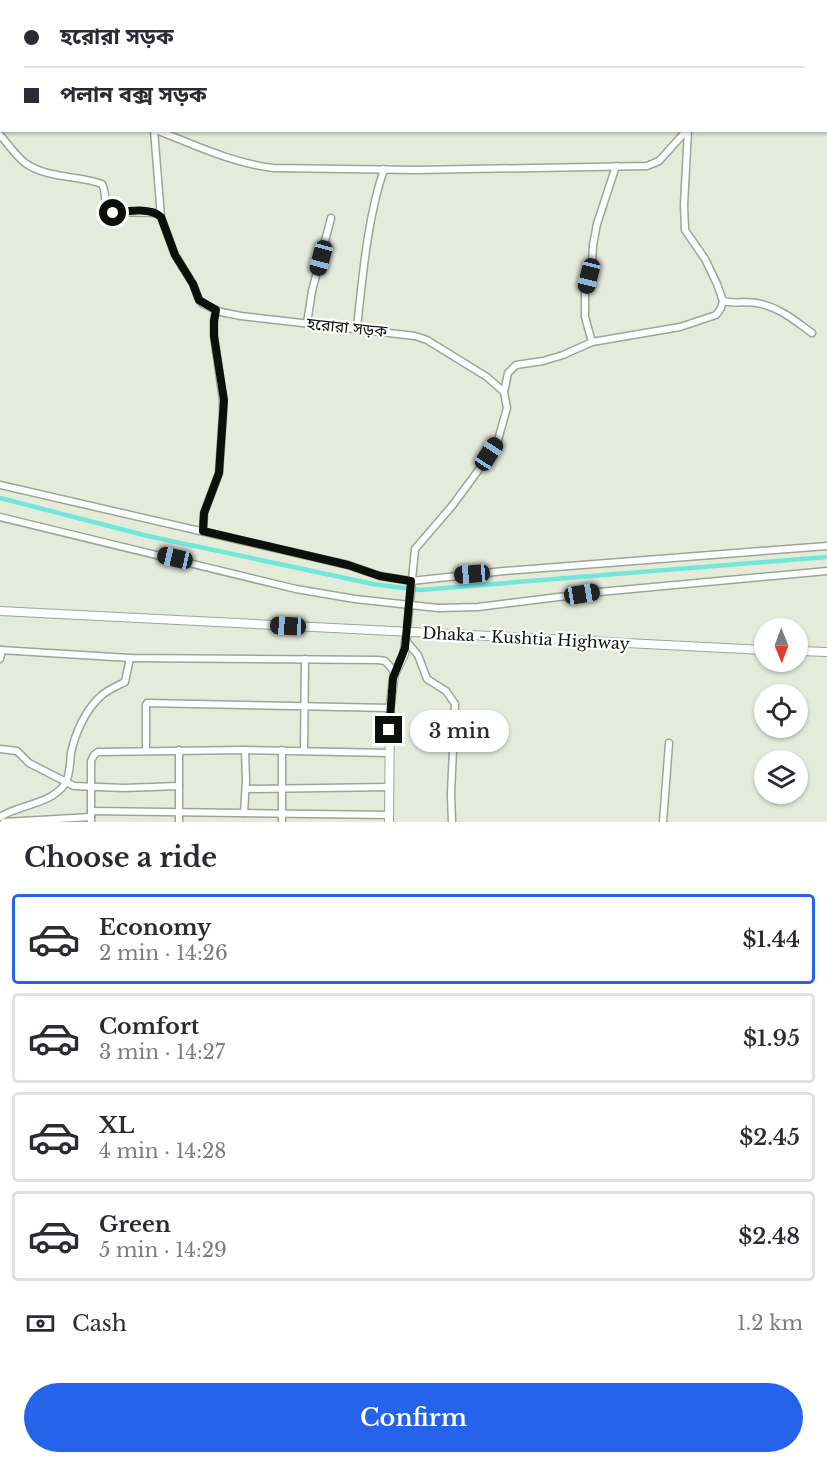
<!DOCTYPE html>
<html lang="en">
<head>
<meta charset="utf-8">
<style>
  body { margin:0; font-family:"Libre Baskerville","Noto Sans Bengali",serif; background:#f7f7f7; color:#2b2b33; height:100vh; display:flex; flex-direction:column; font-size:22px; white-space:nowrap }
  * { box-sizing:border-box; margin:0 }
  p { font-size:20px; color:#7c7c81 }
  .icon { flex:none; width:33px; height:33px; fill:none; stroke:currentColor; stroke-width:2; stroke-linecap:round; stroke-linejoin:round }
  .map { position:relative; height:822px; overflow:hidden }
  .details { display:flex; flex-direction:column; background:#fff; flex:1 }
  .details>* { flex:none }
  .top-card { position:absolute; left:0px; top:0px; width:828px; height:132px; box-shadow:0 2px 4px #0004; display:grid; align-content:center; height:132px; padding:0 24px; background:#fff }
  .needle { width:39px; rotate:179deg }
  .fabs { position:absolute; left:754px; top:618px; display:grid; gap:12px }
  .fabs a { display:grid; place-items:center; width:54px; height:54px; border-radius:50%; background:#fff; box-shadow:0 2px 4px #0004; font-size:30px }
  .end { position:absolute; width:27px; height:27px; margin:-14px; border:8px solid #0d0f0a; background:#fff; box-shadow:0 0 0 3px #fff }
  .from { border-radius:50% }
  .bubble { position:absolute; height:42px; border-radius:21px; background:#fff; box-shadow:0 2px 4px #0004; font-size:20px; font-weight:600; line-height:42px; text-align:center }
  .car { position:absolute; width:18px; height:36px; margin:-18px -9px; border-radius:8px; box-shadow:0 0 4px 2px #0007; background:linear-gradient(#222 24%,#8ab4d8 0 40%,#222 0 76%,#8ab4d8 0 86%,#222 0) }
  .top-card b { display:flex; align-items:center; gap:21px; height:57px; font-size:22px }
  .top-card b+b { border-top:2px solid #e1e1e2 }
  .top-card i { width:15px; height:15px; background:#2b2b33 }
  ul { padding:0; list-style:none }
  li { display:flex; align-items:center; gap:18px; height:90px; margin:0 12px 9px; padding:0 12px; border:3px solid #e1e1e2; border-radius:6px }
  li div { flex:1 }
  li b { display:block; font-size:22px }
  li em { font-style:normal; font-weight:600 }
  li.active { border-color:#2563eb }
  li>.icon { width:54px; height:54px; stroke-width:1.5 }
  h2 { padding:0 24px; font-size:27px; line-height:72px }
  .pay { display:flex; align-items:center; gap:15px; height:66px; padding:0 24px; font-size:22px }
  .pay p { margin-inline-start:auto }
  .primary-button { display:flex; gap:12px; margin-top:auto; padding:12px 24px }
  .primary-button a { flex:1; height:69px; border-radius:36px; background:#2563eb; color:#fff; font-size:24px; font-weight:600; line-height:69px; text-align:center }
  .map>svg:first-child { display:block }
  .lines { fill:none; stroke-linecap:round; stroke-linejoin:round }
  .canal { stroke:#70e7d9; stroke-width:4.5 }
  .minor-casing { stroke:#9ea496; stroke-width:9 }
  .major-casing { stroke:#9ea496; stroke-width:10 }
  .minor { stroke:#fff; stroke-width:6 }
  .major { stroke:#fff; stroke-width:8 }
  .route { stroke:#0d0f0a; stroke-width:8 }
  .labels { text-anchor:middle; dominant-baseline:central; stroke-width:4.5; stroke-linejoin:round; paint-order:stroke }
  .street-label { font-size:16px; fill:#0d0f0a; stroke:#fff }
</style>
</head>
<body>
<div class="map">
<svg width="827" height="822" viewBox="0 0 827 822">
  <rect width="100%" height="100%" fill="#e4ebdb"/>
  <g class="lines">
    <path class="canal" d="M0 498 148 536 373 584 420 590 827 557"/>
    <defs>
      <g id="minor">
        <path d="M671 0 672 2"/>
        <path d="M712 0 714 2"/>
        <path d="M786 2 788 0"/>
        <path d="M826 71H827"/>
        <path d="M154 130 161 217"/>
        <path d="M156 130C195 145 232 163 273 168L415 170 647 166 659 161 687 130"/>
        <path d="M688 130 684 205 685 230 705 259 717 284 723 301"/>
        <path d="M0 135C8 144 16 156 25 163 48 179 77 175 102 184 107 193 103 204 109 212L157 213 161 217 175 255 193 284 199 300 203 304 221 312 241 316 415 336 427 340 487 377 504 392 507 408 498 440 480 468 452 506 415 549 407 632"/>
        <path d="M307 323 312 291 331 218"/>
        <path d="M357 327C363 274 367 220 384 169"/>
        <path d="M592 342 585 317V291L592 262 593 245 597 224 616 166"/>
        <path d="M504 392 508 373 516 365 543 361 563 355 592 342 680 327 716 315 721 308 723 301C735 304 745 301 757 303 779 307 794 320 812 333"/>
        <path d="M0 485 348 565 380 576 411 581 504 571 827 546"/>
        <path d="M0 517 296 589 355 599 438 608 478 607 599 592 827 571"/>
        <path d="M203 531 204 513 219 473 223 414V400L214 336V321L216 310"/>
        <path d="M406 641 418 655 427 679 446 691 455 704 451 794 452 822"/>
        <path d="M0 650 130 658 378 660 385 661 395 672"/>
        <path d="M0 659 2 650"/>
        <path d="M0 749 17 751 29 763 74 786 124 788 179 786"/>
        <path d="M146 750V705L147 703 390 708"/>
        <path d="M179 750V822"/>
        <path d="M304 750 305 659"/>
        <path d="M246 789 389 787"/>
        <path d="M91 811 389 815"/>
        <path d="M244 813 246 781 245 750"/>
        <path d="M0 817C20 804 50 805 65 784 70 777 70 761 71 753 75 733 86 709 101 696 107 690 117 686 125 682L130 658"/>
        <path d="M4 822 91 817"/>
        <path d="M91 822V761L94 755 98 752 245 750 389 753"/>
        <path d="M282 822V750"/>
        <path d="M663 822 669 743"/>
      </g>
      <g id="major">
        <path d="M0 611 765 650"/>
        <path d="M798 651 827 652"/>
        <path d="M389 822 390 708 394 675 404 654 407 632"/>
      </g>
    </defs>
    <use href="#minor" class="minor-casing"/>
    <use href="#major" class="major-casing"/>
    <use href="#minor" class="minor"/>
    <use href="#major" class="major"/>
  </g>
  <g class="lines">
    <path class="route" d="M113 213C128 211 150 207 161 217L175 255 193 284 199 300 216 310 214 321V336L224 400 223 414 219 473 204 513 203 531 348 565 380 576 411 581 405 648 393 678 389 730"/>
  </g>
  <g class="labels">
    <g class="street-label">
      <text transform="translate(347 327) rotate(6)">হরোরা সড়ক</text>
      <text transform="translate(526 638) rotate(3)">Dhaka - Kushtia Highway</text>
    </g>
  </g>
</svg>
<div class="fabs">
<a><svg class="needle" viewBox="-14 -14 28 28"><path d="M0-13l5 13h-10z" fill="#e53935"/><path d="M0 13l5-13h-10z" fill="#7c7c81"/></svg></a>
<a><svg class="icon" aria-label="locate" viewBox="0 0 24 24"><circle cx="12" cy="12" r="6"/><path d="M12 2v4M12 18v4M2 12h4M18 12h4"/></svg></a>
<a><svg class="icon" aria-label="layers" viewBox="0 0 24 24"><path d="M12 4l9 5-9 5-9-5zM3 14l9 5 9-5"/></svg></a>
</div>
<i class="end from" style="left:113px;top:213px"></i>
<i class="end" style="left:389px;top:730px"></i>
<div class="bubble" style="left:410px;top:710px;width:99px">3 min</div>
<i class="car" style="left:321px;top:258px;rotate:195deg"></i>
<i class="car" style="left:589px;top:276px;rotate:194deg"></i>
<i class="car" style="left:489px;top:454px;rotate:33deg"></i>
<i class="car" style="left:175px;top:558px;rotate:283deg"></i>
<i class="car" style="left:472px;top:574px;rotate:265deg"></i>
<i class="car" style="left:582px;top:594px;rotate:81deg"></i>
<i class="car" style="left:288px;top:626px;rotate:273deg"></i>
<div class="top-card">
<b><i class="from"></i>হরোরা সড়ক</b>
<b><i></i>পলান বক্স সড়ক</b>
</div>
</div>
<section class="details">
<h2>Choose a ride</h2>
<ul>
<li class="active"><svg class="icon" aria-label="car" viewBox="0 0 24 24"><path d="M5 17H2v-5l4-1 3-4h7l3 4 3 1v5h-3M9 17h6M6 11h13"/><circle cx="7" cy="17" r="2"/><circle cx="17" cy="17" r="2"/></svg><div><b>Economy</b><p>2 min · 14:26</p></div><em>$1.44</em></li>
<li><svg class="icon" aria-label="car" viewBox="0 0 24 24"><path d="M5 17H2v-5l4-1 3-4h7l3 4 3 1v5h-3M9 17h6M6 11h13"/><circle cx="7" cy="17" r="2"/><circle cx="17" cy="17" r="2"/></svg><div><b>Comfort</b><p>3 min · 14:27</p></div><em>$1.95</em></li>
<li><svg class="icon" aria-label="car" viewBox="0 0 24 24"><path d="M5 17H2v-5l4-1 3-4h7l3 4 3 1v5h-3M9 17h6M6 11h13"/><circle cx="7" cy="17" r="2"/><circle cx="17" cy="17" r="2"/></svg><div><b>XL</b><p>4 min · 14:28</p></div><em>$2.45</em></li>
<li><svg class="icon" aria-label="car" viewBox="0 0 24 24"><path d="M5 17H2v-5l4-1 3-4h7l3 4 3 1v5h-3M9 17h6M6 11h13"/><circle cx="7" cy="17" r="2"/><circle cx="17" cy="17" r="2"/></svg><div><b>Green</b><p>5 min · 14:29</p></div><em>$2.48</em></li>
</ul>
<div class="pay"><svg class="icon" aria-label="cash" viewBox="0 0 24 24"><path d="M3 7h18v10H3z"/><circle cx="12" cy="12" r="2"/></svg>Cash<p>1.2 km</p></div>
<div class="primary-button"><a>Confirm</a></div>
</section>
</body>
</html>
